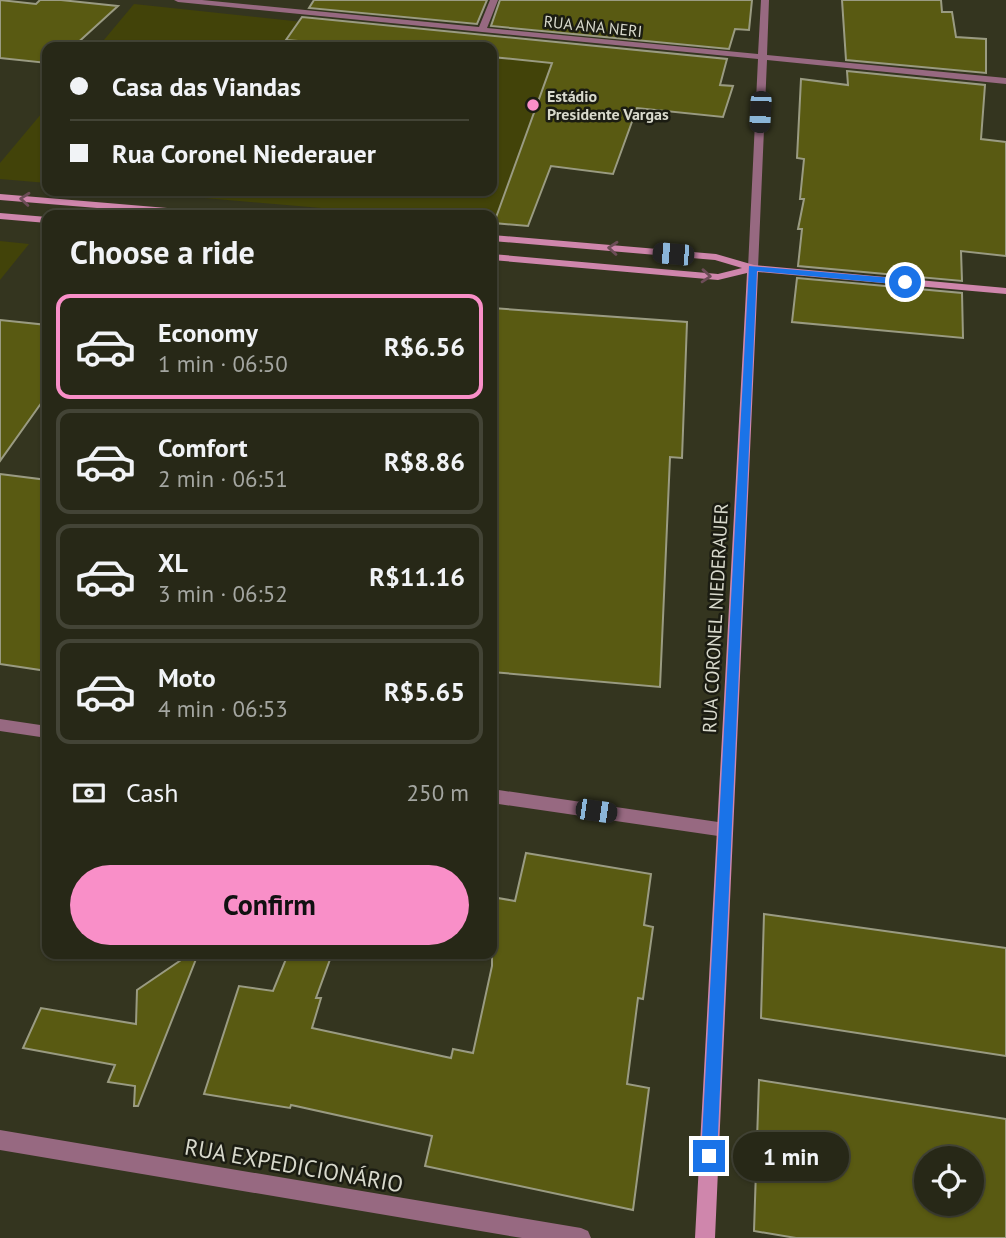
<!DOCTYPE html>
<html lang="en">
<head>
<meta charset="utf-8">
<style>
  body { margin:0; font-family:"PT Sans",sans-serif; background:#333424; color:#f1f3f6; height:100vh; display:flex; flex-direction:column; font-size:26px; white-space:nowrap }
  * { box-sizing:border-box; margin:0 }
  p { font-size:23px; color:#a4a6a1 }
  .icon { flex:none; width:38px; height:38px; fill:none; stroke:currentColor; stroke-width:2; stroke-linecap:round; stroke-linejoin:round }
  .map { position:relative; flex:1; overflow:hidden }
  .details { position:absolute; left:42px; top:210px; width:455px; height:749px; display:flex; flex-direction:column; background:#272817; border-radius:14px; box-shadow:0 2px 5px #0004,0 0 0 2px #434436 }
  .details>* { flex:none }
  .guide { position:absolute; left:42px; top:42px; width:455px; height:154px; border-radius:14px; box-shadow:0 2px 5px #0004,0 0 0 2px #434436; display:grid; align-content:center; height:154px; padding:0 28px; background:#272817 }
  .buttons { position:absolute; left:914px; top:1146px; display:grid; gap:14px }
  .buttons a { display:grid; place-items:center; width:70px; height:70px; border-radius:50%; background:#272817; box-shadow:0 2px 5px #0004,0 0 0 2px #434436; font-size:35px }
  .end { position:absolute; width:32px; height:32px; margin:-16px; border:9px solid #1a73e8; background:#fff; box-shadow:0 0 0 4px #fff }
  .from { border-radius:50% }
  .bubble { position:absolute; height:49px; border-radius:24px; background:#272817; box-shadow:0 2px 5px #0004,0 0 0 2px #434436; font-size:23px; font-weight:600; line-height:49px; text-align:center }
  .car { position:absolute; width:21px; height:42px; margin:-21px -10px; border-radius:9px; box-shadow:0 0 5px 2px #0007; background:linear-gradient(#222 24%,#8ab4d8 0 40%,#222 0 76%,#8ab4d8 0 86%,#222 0) }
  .guide b { display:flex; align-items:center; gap:24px; height:66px; font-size:26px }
  .guide b+b { border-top:2px solid #434436 }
  .guide i { width:18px; height:18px; background:#f1f3f6 }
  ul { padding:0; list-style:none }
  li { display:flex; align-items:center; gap:21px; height:105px; margin:0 14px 10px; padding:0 14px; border:4px solid #434436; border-radius:14px }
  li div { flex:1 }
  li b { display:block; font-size:26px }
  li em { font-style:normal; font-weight:600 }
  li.selected { border-color:#f98fc8 }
  li>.icon { width:63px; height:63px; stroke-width:1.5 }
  h2 { padding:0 28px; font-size:32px; line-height:84px }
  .pay { display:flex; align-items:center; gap:18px; height:77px; padding:0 28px; font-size:26px }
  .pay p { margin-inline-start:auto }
  .action { display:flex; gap:14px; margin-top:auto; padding:14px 28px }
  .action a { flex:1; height:80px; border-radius:42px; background:#f98fc8; color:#111; font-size:28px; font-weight:600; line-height:80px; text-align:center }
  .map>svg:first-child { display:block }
  .green { fill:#424309 }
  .building { fill:#595a12; stroke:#9a9b82; stroke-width:2; fill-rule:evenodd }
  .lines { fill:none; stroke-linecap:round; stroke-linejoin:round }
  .street { fill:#976981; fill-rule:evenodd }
  .secondary { fill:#cf86ac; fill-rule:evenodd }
  .oneway { stroke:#6c4c57 }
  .route { fill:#1a73e8 }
  .poi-dot { fill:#f98fc8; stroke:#1b1c12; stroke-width:2.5 }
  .labels { text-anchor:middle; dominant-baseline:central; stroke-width:5; stroke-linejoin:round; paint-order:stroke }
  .far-street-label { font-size:16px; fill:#d8d9cc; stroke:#1b1c12 }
  .far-poi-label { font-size:16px; font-weight:bold; fill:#d8d9cc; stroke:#1b1c12; text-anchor:start }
  .street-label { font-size:19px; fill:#d8d9cc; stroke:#1b1c12 }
  .near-street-label { font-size:23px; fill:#d8d9cc; stroke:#1b1c12 }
</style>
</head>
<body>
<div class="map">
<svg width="1006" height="1238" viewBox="0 0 1006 1238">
  <rect width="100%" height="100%" fill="#34351f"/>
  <g class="green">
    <path d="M134 4 554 49 528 226 492 223V215H403L123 191H492V47H98Z"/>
    <path d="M47 107V183L0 179V163Z"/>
    <path d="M0 241 29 244 0 280Z"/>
  </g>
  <g class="building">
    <path d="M0 0 36 4 40 0H61L118 6 73 47H47V63L0 58Z"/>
    <path d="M314 0H487L477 24 309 8Z"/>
    <path d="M500 0H752L749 30 735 29 729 49 491 26Z"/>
    <path d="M842 0H941L942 12H952L956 37 986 39V73L846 60Z"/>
    <path d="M302 17 727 59 720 85 733 86 723 117 637 108 613 174 551 166 528 226 494 223 552 63 492 57V47H370L286 40Z"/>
    <path d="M847 71 985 85 981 139 1006 142V256L961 251 962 281 798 266 802 229H798L804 199H800L804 159 797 158 801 79 848 85Z"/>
    <path d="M797 278 962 293 963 338 792 322Z"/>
    <path d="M492 308 687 322 682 458 670 457 660 687 492 672Z"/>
    <path d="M0 320 47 325V395L0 461Z"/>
    <path d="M0 474 47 480V671L0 664Z"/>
    <path d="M526 853 651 874 644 925 653 927 643 999 638 998 627 1084 649 1088 633 1210 425 1166 432 1136 291 1105 290 1108 204 1094 239 986 273 991 288 954H332L316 998H321L312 1028 451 1058 453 1049 473 1053 492 966V897L515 901Z"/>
    <path d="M764 914 1006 948V1056L761 1018Z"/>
    <path d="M190 954H198L138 1106H134L135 1086 108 1082 115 1065 23 1048 41 1008 136 1024 137 990Z"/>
    <path d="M759 1080 1006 1119V1238H796L754 1231ZM926 1158H971V1204H926Z"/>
  </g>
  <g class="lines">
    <g class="street">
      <path d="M174 0H202L479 27 490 0H498L487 28 758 54 761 0H769L767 55 1006 78V84L767 60 758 268 753 271 748 268 758 59 178 2Z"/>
      <path d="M0 719 47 726V738L0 731Z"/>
      <path d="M492 789 725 823 731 825 733 830 731 835 725 837 492 803Z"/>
      <path d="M0 1130 581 1228 588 1231 591 1238H522L0 1150Z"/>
    </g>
    <g class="secondary">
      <path d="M0 194 215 212 220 215H182L0 200Z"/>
      <path d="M0 213 47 217V223L0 219Z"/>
      <path d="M492 235 716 254 754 265 1006 288V294L758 272 715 1238H695L747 273 718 280 492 260V254L718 274 742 268 715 260 492 241Z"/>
    </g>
  </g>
  <defs><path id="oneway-chevron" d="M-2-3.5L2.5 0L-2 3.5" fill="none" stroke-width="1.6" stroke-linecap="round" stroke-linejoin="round" transform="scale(1.75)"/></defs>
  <g class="oneway">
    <use href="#oneway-chevron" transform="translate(25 199) rotate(-175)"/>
    <use href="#oneway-chevron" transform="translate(613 248) rotate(-175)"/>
    <use href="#oneway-chevron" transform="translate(706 276) rotate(4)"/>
  </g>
  <path class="route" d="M749 266 905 279 909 282 905 285 757 271 717 1156 714 1162 709 1164 703 1162 701 1156Z"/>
  <circle class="poi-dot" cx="533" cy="105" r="7"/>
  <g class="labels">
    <g class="far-street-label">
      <text transform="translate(593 26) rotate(6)">RUA ANA NERI</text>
    </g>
    <g class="far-poi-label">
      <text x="547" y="96">Estádio<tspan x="547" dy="18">Presidente Vargas</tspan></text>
    </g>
    <g class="street-label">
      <text transform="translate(715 618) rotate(-87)">RUA CORONEL NIEDERAUER</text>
    </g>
    <g class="near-street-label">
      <text transform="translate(294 1165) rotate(10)">RUA EXPEDICIONÁRIO</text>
    </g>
  </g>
</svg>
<div class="buttons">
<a><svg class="icon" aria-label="locate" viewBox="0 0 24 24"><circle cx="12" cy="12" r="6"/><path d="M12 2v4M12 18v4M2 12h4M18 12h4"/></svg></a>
</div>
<i class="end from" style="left:905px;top:282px"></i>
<i class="end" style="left:709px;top:1156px"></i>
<div class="bubble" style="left:733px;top:1132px;width:116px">1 min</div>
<i class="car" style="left:760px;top:112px;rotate:183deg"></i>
<i class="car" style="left:673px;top:254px;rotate:275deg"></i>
<i class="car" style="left:596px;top:811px;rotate:98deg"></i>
<div class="guide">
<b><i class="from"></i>Casa das Viandas</b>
<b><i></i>Rua Coronel Niederauer</b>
</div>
<section class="details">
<h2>Choose a ride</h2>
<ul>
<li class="selected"><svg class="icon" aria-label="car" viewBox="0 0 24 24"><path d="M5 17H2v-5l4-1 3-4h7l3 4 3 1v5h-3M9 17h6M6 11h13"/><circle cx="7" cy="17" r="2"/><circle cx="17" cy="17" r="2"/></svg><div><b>Economy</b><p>1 min · 06:50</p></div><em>R$6.56</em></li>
<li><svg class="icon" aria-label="car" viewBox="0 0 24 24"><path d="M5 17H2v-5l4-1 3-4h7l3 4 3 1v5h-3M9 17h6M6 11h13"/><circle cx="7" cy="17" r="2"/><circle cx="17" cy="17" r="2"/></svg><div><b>Comfort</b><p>2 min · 06:51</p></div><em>R$8.86</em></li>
<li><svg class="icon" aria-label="car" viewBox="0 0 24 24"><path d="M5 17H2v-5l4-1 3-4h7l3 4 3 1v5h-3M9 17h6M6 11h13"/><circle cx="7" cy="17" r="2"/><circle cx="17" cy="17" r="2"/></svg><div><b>XL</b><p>3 min · 06:52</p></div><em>R$11.16</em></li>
<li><svg class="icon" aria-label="car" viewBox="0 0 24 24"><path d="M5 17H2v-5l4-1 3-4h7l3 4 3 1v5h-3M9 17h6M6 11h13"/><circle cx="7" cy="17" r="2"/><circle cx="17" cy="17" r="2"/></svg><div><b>Moto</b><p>4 min · 06:53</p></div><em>R$5.65</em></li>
</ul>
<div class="pay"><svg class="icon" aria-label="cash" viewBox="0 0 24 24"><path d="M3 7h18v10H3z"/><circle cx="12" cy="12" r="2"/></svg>Cash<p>250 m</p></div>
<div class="action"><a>Confirm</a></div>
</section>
</div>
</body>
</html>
